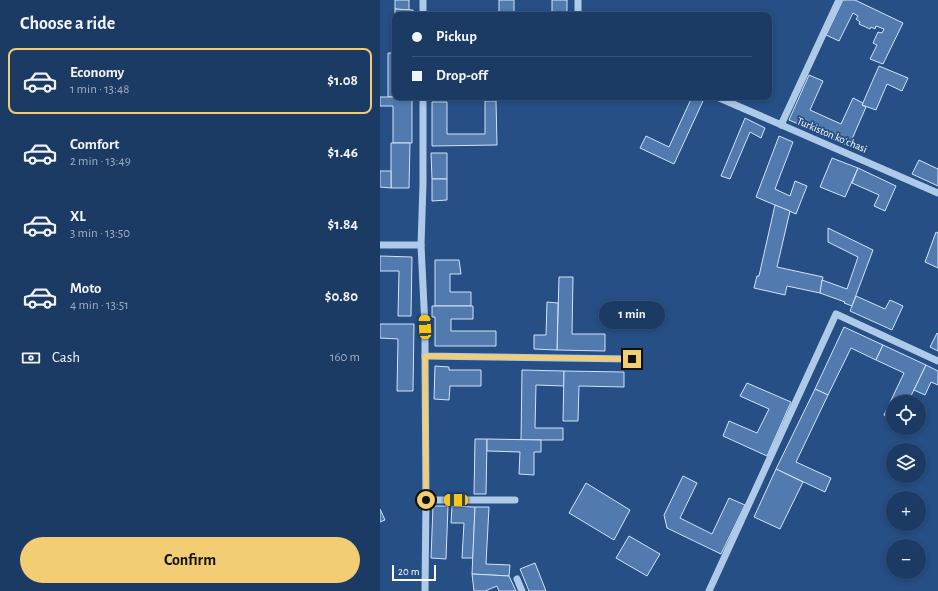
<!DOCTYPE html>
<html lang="en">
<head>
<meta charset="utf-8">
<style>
  body { margin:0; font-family:"Alegreya Sans",sans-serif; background:#25426a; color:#f1f3f6; height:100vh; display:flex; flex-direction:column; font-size:15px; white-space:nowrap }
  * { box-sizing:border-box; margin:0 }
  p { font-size:13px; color:#a0adbf }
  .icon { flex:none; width:22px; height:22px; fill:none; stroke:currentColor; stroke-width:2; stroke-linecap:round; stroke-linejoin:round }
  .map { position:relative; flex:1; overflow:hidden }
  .details { display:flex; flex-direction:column; background:#1c3b64; width:380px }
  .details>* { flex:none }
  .top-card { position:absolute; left:12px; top:12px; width:380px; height:88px; border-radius:8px; box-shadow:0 2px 6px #0003,0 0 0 1px #3a5578; display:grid; align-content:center; height:88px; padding:0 20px; background:#1c3b64 }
  .fabs { position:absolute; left:506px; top:395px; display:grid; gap:8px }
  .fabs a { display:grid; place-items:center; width:40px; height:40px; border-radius:50%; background:#1c3b64; box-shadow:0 2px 6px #0003,0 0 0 1px #3a5578; font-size:20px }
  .scale { position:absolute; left:12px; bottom:10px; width:44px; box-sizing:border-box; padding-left:4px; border:2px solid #fff; border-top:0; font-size:11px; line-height:14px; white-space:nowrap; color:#fff; -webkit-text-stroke:3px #254f85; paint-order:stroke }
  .end { position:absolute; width:18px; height:18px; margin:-9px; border:5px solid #f2cd73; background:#111; box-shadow:0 0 0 2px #111 }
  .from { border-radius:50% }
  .bubble { position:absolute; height:28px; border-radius:14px; background:#1c3b64; box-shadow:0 2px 6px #0003,0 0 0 1px #3a5578; font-size:13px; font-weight:700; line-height:28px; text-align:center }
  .car { position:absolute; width:12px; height:24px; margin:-12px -6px; border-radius:5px; box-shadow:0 0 3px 1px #0007; background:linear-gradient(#f5c518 24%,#345 0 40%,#f5c518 0 76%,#345 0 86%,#f5c518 0) }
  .top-card b { display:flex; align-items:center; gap:14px; height:38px; font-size:15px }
  .top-card b+b { border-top:1px solid #3a5578 }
  .top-card i { width:10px; height:10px; background:#f1f3f6 }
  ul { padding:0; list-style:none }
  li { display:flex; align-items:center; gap:12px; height:66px; margin:0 8px 6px; padding:0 12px; border:2px solid transparent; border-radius:8px }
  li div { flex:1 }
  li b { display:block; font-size:15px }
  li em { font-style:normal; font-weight:700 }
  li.on { border-color:#f2cd73 }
  li>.icon { width:36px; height:36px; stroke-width:1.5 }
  h2 { padding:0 20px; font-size:18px; line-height:48px }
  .pay { display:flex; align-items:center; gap:10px; height:44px; padding:0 20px; font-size:15px }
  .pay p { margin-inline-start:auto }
  .cta { display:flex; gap:8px; margin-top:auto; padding:8px 20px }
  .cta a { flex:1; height:46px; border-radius:24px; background:#f2cd73; color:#111; font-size:16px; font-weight:700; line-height:46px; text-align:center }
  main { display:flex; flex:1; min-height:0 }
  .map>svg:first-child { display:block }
  .building { fill:#517bae; stroke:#d2e3f6 }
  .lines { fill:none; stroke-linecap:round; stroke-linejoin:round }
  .minor { stroke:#afc9e8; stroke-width:7 }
  .route { stroke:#f2cd73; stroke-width:5 }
  .labels { text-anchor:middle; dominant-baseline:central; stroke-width:3.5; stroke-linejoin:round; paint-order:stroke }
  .street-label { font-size:11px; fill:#fff; stroke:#254f85 }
</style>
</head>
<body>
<main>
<section class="details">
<h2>Choose a ride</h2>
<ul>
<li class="on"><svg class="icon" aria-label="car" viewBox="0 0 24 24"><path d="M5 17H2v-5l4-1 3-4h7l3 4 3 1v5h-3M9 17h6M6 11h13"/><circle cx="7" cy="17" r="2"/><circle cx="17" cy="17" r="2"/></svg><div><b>Economy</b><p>1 min · 13:48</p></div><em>$1.08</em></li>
<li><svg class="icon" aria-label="car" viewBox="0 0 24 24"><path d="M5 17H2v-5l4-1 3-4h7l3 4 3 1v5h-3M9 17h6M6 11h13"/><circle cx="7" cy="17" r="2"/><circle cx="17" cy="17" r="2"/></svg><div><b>Comfort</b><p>2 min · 13:49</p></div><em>$1.46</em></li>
<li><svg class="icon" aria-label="car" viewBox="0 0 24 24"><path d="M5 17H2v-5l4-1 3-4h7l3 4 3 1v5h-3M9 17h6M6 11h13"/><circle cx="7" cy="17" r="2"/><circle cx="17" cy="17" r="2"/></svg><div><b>XL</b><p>3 min · 13:50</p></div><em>$1.84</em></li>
<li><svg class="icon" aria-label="car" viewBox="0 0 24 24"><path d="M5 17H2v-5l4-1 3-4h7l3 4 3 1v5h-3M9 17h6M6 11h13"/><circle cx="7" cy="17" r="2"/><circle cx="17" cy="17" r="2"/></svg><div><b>Moto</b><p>4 min · 13:51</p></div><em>$0.80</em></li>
</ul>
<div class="pay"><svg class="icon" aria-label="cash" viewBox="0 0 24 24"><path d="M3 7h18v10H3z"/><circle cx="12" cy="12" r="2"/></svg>Cash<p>160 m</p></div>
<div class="cta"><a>Confirm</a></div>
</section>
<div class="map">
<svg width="558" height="591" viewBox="0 0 558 591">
  <rect width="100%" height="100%" fill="#254f85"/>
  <g class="building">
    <path d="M15 0H29V10L15 9Z"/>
    <rect x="119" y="0" width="15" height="14"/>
    <rect x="172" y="0" width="15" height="14"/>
    <path d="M463 0H475L523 23 503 64 490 59 497 45 493 43 498 32 502 33 504 29 496 26 495 29 491 27 490 29 479 24 480 22 476 19 478 16 473 13 459 41 446 35Z"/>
    <path d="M15 9 33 10V15H15Z"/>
    <path d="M110 12V15H50V13Z"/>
    <path d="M8 53H15V97H32H8Z"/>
    <path d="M499 66 528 78 522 91 507 84 496 110 482 105Z"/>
    <path d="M429 75 443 81 430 110 461 124 473 98 483 103 482 105 486 107 469 146 409 120Z"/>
    <path d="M0 97H32V143H13V106H0Z"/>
    <path d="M312 97H315L323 101 294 164 260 148 266 136 289 147Z"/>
    <path d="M105 101H116L117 145 52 146V102H67V134H105Z"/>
    <path d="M365 118 385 128 381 138 370 132 350 179 341 176Z"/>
    <path d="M399 136 413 142 395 189 410 196 415 181 427 186 416 214 376 197Z"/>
    <path d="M11 143H30L29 188H11Z"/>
    <path d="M51 153H67V179H52Z"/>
    <path d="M452 158 478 168 465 197 440 187Z"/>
    <path d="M539 160 558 169V186L532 174Z"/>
    <path d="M478 168 516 186 505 211 494 206 499 195 472 183Z"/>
    <path d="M0 171H11V188L0 187Z"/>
    <path d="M52 179H67V200L52 201Z"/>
    <path d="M395 205 410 211 397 267 443 277 440 293 407 286 405 295 374 288 377 276H379Z"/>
    <path d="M448 228 493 250 472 306 464 303 465 302 440 293 442 280 467 289 478 257 448 242Z"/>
    <path d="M556 232 558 233V268L545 262Z"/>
    <path d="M0 256 32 257 31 316H18L19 271H0Z"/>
    <path d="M55 260H79L81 274H70V292H91V306H55Z"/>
    <path d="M179 277H193L192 334H225V351L177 350Z"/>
    <path d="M476 296 505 309 510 300 523 306 512 330 470 311Z"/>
    <path d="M167 302 178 303 177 350 154 349V335H166Z"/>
    <path d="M52 306H93V319H71V331H116V346H55V317H52Z"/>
    <path d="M0 324H34L33 391H17L18 339 0 338Z"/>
    <path d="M464 327 503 345 496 360 471 348 448 395 435 389Z"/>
    <path d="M557 333 558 334V351L550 347Z"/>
    <path d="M503 345 546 365 528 402H513V420L504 415 524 373 496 360Z"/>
    <path d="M546 365 558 371V385L551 382 545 395 534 390Z"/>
    <path d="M55 366 69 367V370H101V386H70L69 400 54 399Z"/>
    <path d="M142 370 184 371V386L156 385 155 428H183V440H141Z"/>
    <path d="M184 371 244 372V387L199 386 198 421H183Z"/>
    <path d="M367 383 411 402 387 456 343 436 349 421 377 433 389 409 360 396Z"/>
    <path d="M435 389 448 395 416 462 451 478 445 492 396 469Z"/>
    <path d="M95 439H107L106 494H94Z"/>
    <path d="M107 439 161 440V452H154V475L139 474 140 452 107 451Z"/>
    <path d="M396 469 423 482 400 529 374 517Z"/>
    <path d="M303 476 317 483 300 518 332 534 349 498 365 505 341 554 287 528 284 515Z"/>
    <path d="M206 483 250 510 234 540 189 513Z"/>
    <path d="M53 506H68L66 559 51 558Z"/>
    <path d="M72 506 95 507 93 558H82L84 523H71Z"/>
    <path d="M95 507H109L106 564 130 565 129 576 92 574Z"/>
    <path d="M0 509 5 520 0 522Z"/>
    <path d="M249 536 280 554 267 576 236 558Z"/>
    <path d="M155 563 166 591H149L140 569Z"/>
    <path d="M92 574 129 576 136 591H119L117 586 105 591H94Z"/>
  </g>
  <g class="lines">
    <g class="minor">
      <path d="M43 0V15"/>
      <path d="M198 0V15"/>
      <path d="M337 97 558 193"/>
      <path d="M401 125 459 0"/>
      <path d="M0 245H41L43 184V97"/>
      <path d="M41 245 45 327V356L251 359"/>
      <path d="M45 356 46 500 45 591"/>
      <path d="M46 500H135"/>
      <path d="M137 579 142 591"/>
      <path d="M329 591 456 314 558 361"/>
    </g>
  </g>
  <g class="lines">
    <path class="route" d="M46 500 45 356 252 359"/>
  </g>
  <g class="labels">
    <g class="street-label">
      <text transform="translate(452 135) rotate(23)">Turkiston koʻchasi</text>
    </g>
  </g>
</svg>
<div class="fabs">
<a><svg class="icon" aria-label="locate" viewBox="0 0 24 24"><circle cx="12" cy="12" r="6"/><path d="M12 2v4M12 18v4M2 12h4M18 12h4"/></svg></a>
<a><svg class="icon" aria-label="layers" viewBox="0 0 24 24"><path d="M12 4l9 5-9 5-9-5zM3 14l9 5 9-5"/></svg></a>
<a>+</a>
<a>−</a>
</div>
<div class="scale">20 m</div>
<i class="end from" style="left:46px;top:500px"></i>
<i class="end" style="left:252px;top:359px"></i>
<div class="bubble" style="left:219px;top:301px;width:66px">1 min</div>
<i class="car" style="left:45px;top:327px;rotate:357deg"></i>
<i class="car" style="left:76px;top:500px;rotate:270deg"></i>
<div class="top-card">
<b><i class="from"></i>Pickup</b>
<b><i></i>Drop-off</b>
</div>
</div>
</main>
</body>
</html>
